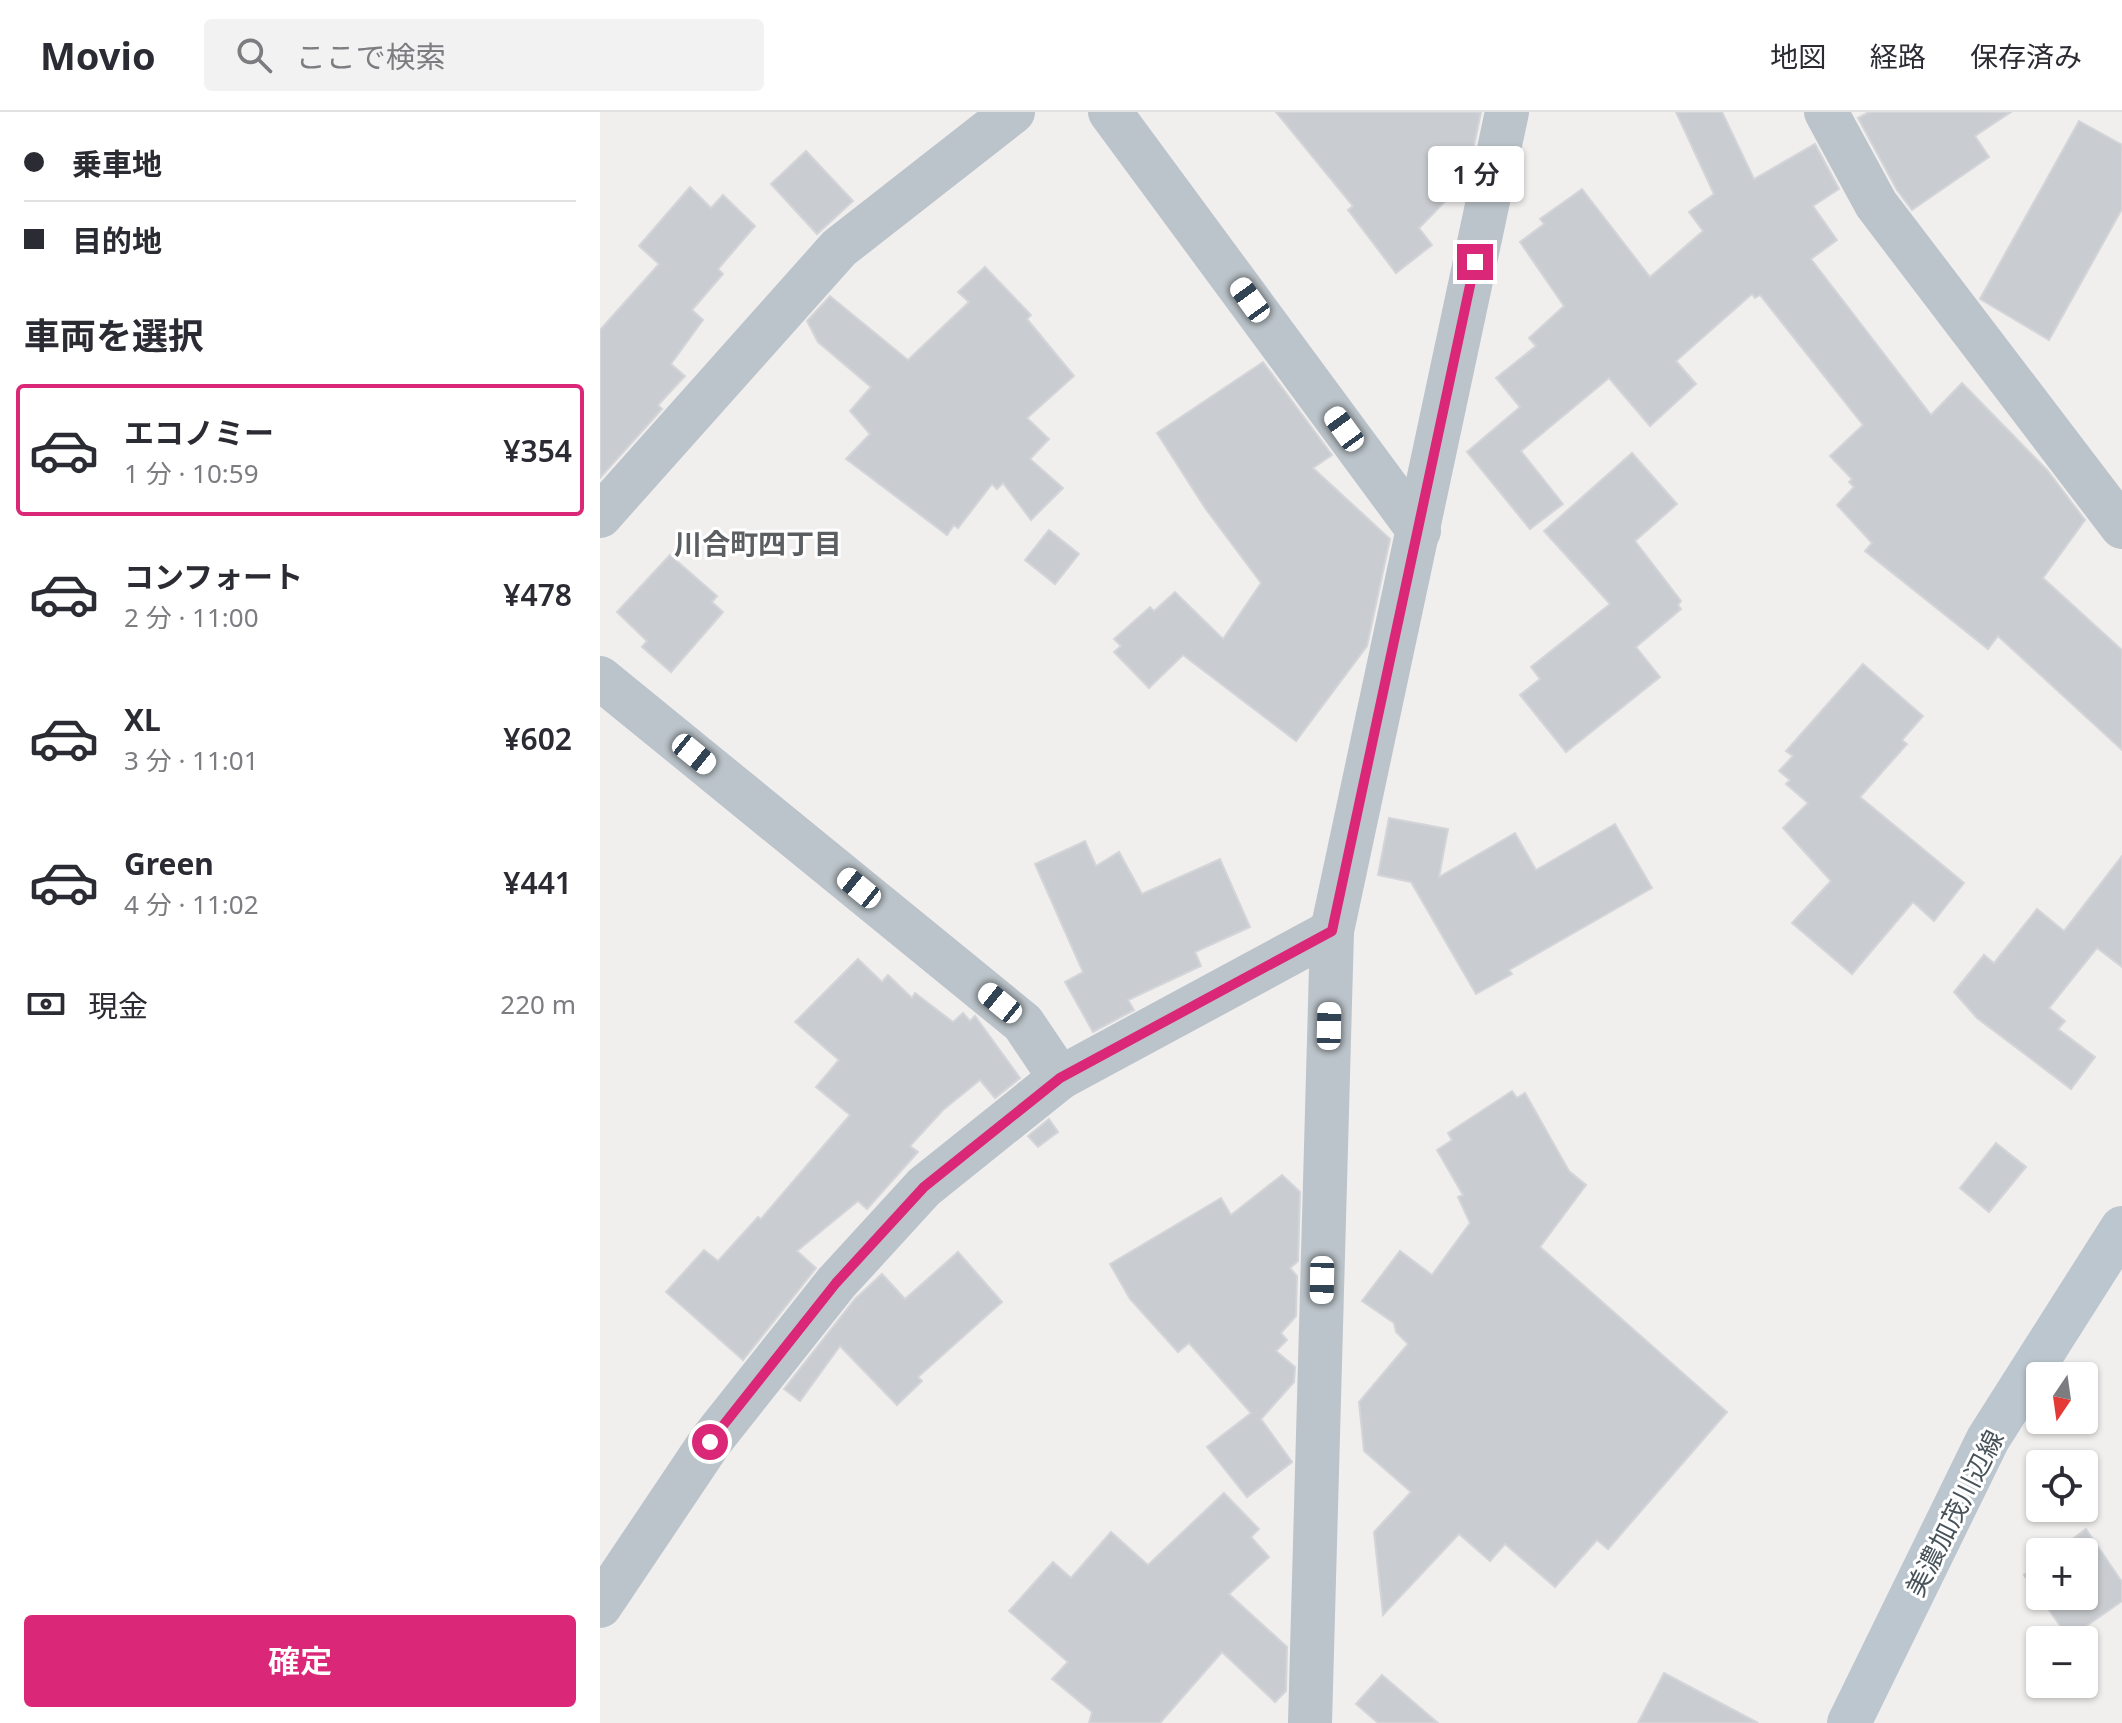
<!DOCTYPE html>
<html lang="ja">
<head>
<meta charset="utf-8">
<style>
  body { margin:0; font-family:"Noto Sans","Noto Sans JP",sans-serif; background:#f2f2f3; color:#2b2b33; height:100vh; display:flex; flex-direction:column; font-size:30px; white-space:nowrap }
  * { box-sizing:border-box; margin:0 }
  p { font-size:26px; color:#7c7c81 }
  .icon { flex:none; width:44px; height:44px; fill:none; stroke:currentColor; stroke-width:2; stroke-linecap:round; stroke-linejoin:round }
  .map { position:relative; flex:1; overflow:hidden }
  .panel { display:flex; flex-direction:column; background:#fff; width:600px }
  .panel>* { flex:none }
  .hud { display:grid; align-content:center; height:176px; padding:0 24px; background:#fff }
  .needle { width:52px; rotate:193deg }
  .controls { position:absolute; left:1426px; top:1250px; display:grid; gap:16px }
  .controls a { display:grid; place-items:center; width:72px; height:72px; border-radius:8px; background:#fff; box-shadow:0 2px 6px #0004; font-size:40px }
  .end { position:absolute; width:36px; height:36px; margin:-18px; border:10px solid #db2777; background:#fff; box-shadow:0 0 0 4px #fff }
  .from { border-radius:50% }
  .bubble { position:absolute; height:56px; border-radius:8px; background:#fff; box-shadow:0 2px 6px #0004; font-size:26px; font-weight:600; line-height:56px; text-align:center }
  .car { position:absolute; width:24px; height:48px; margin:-24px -12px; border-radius:10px; box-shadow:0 0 6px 2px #0007; background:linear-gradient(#fff 24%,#345 0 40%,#fff 0 76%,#345 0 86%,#fff 0) }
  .hud b { display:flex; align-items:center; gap:28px; height:76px; font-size:30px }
  .hud b+b { border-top:2px solid #e1e1e2 }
  .hud i { width:20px; height:20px; background:#2b2b33 }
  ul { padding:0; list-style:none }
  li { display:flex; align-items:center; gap:24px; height:132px; margin:0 16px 12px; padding:0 8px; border:4px solid transparent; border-radius:8px }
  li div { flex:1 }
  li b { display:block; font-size:30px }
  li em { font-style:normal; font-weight:600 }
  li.selected { border-color:#db2777 }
  li>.icon { width:72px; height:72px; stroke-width:1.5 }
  h2 { padding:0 24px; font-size:36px; line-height:96px }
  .pay { display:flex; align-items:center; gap:20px; height:88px; padding:0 24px; font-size:30px }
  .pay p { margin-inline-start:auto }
  .button { display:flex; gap:16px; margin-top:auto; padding:16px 24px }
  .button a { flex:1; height:92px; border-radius:8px; background:#db2777; color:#fff; font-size:32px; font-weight:600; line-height:92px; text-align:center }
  header { display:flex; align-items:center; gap:48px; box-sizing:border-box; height:112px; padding:0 40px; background:#fff; border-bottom:2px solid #e1e1e2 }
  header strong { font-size:38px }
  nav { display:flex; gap:44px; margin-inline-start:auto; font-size:28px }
  .search { width:560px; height:72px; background:#f2f2f3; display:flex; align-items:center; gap:20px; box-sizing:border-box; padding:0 28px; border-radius:8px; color:#7c7c81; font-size:30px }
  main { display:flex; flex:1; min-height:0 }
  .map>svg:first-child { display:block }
  .building { fill:#c9ccd0; stroke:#d3d5d9; stroke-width:2 }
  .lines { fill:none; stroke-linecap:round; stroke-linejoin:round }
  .street { stroke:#bbc4ca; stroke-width:44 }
  .secondary { stroke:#bbc6ce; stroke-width:44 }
  .route { stroke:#db2777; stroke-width:10 }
  .labels { text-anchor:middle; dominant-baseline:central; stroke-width:6; stroke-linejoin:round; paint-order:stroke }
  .street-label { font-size:26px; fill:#48535a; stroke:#fff }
  .neighbourhood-label { font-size:28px; font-weight:bold; fill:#5b5f62; stroke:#fff }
</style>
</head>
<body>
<header>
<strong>Movio</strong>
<div class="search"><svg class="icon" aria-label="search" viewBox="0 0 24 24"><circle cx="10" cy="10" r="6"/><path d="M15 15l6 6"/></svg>ここで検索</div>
<nav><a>地図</a><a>経路</a><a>保存済み</a></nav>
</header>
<main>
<section class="panel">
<div class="hud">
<b><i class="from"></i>乗車地</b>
<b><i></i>目的地</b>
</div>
<h2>車両を選択</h2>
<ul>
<li class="selected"><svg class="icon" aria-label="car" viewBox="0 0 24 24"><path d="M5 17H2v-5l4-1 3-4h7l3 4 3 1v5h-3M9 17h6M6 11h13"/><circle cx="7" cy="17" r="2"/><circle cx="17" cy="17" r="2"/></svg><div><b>エコノミー</b><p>1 分 · 10:59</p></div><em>¥354</em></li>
<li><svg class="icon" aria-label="car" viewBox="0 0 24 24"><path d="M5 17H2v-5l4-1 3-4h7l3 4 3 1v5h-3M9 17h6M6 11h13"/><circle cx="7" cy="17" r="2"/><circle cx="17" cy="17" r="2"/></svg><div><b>コンフォート</b><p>2 分 · 11:00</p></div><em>¥478</em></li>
<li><svg class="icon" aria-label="car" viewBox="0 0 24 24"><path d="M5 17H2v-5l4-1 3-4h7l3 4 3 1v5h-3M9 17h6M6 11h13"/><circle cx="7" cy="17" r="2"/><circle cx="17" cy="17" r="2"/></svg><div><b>XL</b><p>3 分 · 11:01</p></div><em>¥602</em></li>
<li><svg class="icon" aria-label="car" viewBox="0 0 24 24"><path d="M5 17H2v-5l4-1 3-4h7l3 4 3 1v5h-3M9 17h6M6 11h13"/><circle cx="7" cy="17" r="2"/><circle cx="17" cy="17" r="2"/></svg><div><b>Green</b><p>4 分 · 11:02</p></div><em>¥441</em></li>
</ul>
<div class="pay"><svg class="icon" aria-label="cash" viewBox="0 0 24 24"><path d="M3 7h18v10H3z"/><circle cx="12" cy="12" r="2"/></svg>現金<p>220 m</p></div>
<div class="button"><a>確定</a></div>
</section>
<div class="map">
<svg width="1522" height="1611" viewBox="0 0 1522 1611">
  <rect width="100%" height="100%" fill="#f1eeee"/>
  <g class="building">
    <path d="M676 0H881L867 67 819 116 832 133 796 161 748 98 753 94Z"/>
    <path d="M1076 0H1122L1154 67 1215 32 1239 77 1213 94 1237 128 1211 147 1331 303 1362 271 1447 358 1485 408 1443 466 1522 538V638L1398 524 1388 537 1265 439 1272 431 1237 393 1254 375 1249 370 1252 367 1230 344 1263 313 1160 183 1155 186 1152 182 1076 249 1096 272 1050 314 1009 266 921 339 963 392 930 417 867 340 920 295 896 266 936 234 929 226 964 194 920 130 944 112 940 107 982 77 1050 165 1103 119 1089 100 1114 82Z"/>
    <path d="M1269 0H1411L1375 24 1389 45 1312 98 1297 78 1258 6Z"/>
    <path d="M1479 9 1522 33V97L1449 228 1380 187Z"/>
    <path d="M206 39 253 89 217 122 171 72Z"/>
    <path d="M90 75 111 96 123 83 155 114 118 157 123 162 92 198 103 208 71 252 85 264 58 293 62 297 0 366V218L59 152 39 134Z"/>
    <path d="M385 155 431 203 427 207 474 264 427 306 449 327 430 347 463 376 431 408 403 371 397 377 392 372 358 416 354 413 347 423 246 347 270 322 250 299 271 275 218 230 207 209 230 184 308 248 369 190 358 180Z"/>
    <path d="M663 250 732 343 713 356 790 427 767 534 696 629 583 543 549 576 514 540 521 534 514 527 550 495 554 499 575 480 623 527 661 471 605 396 557 321Z"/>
    <path d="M1032 341 1077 392 1035 429 1081 489 1078 493 1081 497 1036 535 1060 565 966 640 920 583 940 567 931 555 1010 492 944 419Z"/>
    <path d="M449 418 479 442 455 472 425 448Z"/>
    <path d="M70 443 117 484 112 490 123 500 71 560 42 535 47 529 17 500Z"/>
    <path d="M1263 552 1323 604 1302 628 1307 632 1260 685 1364 771 1334 809 1313 790 1252 862 1192 811 1231 769 1183 716 1208 691 1186 672 1190 668 1179 659 1193 644 1186 639Z"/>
    <path d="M789 706 848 717 839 765 915 721 936 758 1015 712 1052 776 909 858 912 862 876 882 811 770 778 763Z"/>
    <path d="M485 729 496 754 519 740 542 782 620 747 650 815 595 840 601 854 528 888 534 898 493 920 465 870 483 860 435 752Z"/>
    <path d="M1522 744V855L1497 836 1449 896 1465 909 1458 917 1495 945 1471 977 1377 906 1354 880 1384 843 1394 851 1437 797 1464 819Z"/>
    <path d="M258 847 282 870 288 863 312 886 315 881 353 910 363 901 370 909 375 904 420 966 395 986 380 968 343 998 310 1034 318 1040 267 1097 258 1089 197 1139 216 1156 143 1248 66 1180 104 1138 118 1149 158 1105 161 1107 250 1003 216 975 239 948 195 910Z"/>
    <path d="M912 979 917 986 925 981 969 1059 986 1073 940 1135 1127 1300 1008 1437 997 1428 955 1475 905 1432 890 1449 859 1422 783 1503 774 1420 811 1380 764 1339 759 1290 808 1232 796 1220 794 1211 762 1189 800 1139 832 1163 870 1111 858 1085 863 1083 837 1038 852 1028 848 1021Z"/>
    <path d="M449 1007 458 1020 438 1035 428 1024Z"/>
    <path d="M1396 1031 1426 1055 1389 1100 1360 1076Z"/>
    <path d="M682 1063 700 1080 698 1149 690 1156 697 1164 696 1204 681 1221 687 1228 676 1239 695 1255 694 1270 661 1307 692 1350 647 1385 607 1335 651 1301 589 1231 578 1240 530 1187 510 1152 621 1086 631 1103Z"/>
    <path d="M358 1140 402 1190 318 1265 322 1269 297 1293 240 1234 200 1289 184 1277 255 1187 282 1162 305 1187Z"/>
    <path d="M624 1381 659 1417 651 1425 669 1445 629 1482 687 1535 686 1579 675 1590 622 1540 560 1611H489L492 1600 452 1567 468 1550 409 1499 453 1450 471 1466 511 1420 548 1453Z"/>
    <path d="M1486 1417 1522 1470V1489L1469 1526 1424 1463 1440 1451V1484H1484V1440H1455Z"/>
    <path d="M1064 1561 1158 1611H1038Z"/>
    <path d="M782 1563 838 1611H778L756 1592Z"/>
  </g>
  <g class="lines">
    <g class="street">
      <path d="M510 0 819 419"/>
      <path d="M1226 0 1276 92 1522 415"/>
      <path d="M0 404 239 136 413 0"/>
      <path d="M0 566 423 911 460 966"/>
      <path d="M0 1494 110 1330 236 1171 324 1075 460 966 732 819"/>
      <path d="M710 1611 732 819 907 0"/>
    </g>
    <path class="secondary" d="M1249 1611 1388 1327 1522 1116"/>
  </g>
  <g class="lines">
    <path class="route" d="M110 1330 236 1171 324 1075 460 966 732 819 875 150"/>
  </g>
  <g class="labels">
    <g class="street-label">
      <text transform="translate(1354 1401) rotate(-63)">美濃加茂川辺線</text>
    </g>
    <g class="neighbourhood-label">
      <text x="158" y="431">川合町四丁目</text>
    </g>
  </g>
</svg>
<div class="controls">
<a><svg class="needle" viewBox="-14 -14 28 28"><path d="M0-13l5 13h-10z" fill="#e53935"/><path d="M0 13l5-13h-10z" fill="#7c7c81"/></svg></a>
<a><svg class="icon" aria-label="locate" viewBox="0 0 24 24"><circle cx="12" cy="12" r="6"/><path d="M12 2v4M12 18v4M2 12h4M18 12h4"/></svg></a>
<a>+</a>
<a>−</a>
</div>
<i class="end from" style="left:110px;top:1330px"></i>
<i class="end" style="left:875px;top:150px"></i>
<div class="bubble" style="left:828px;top:34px;width:96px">1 分</div>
<i class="car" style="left:650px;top:188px;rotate:324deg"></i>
<i class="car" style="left:744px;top:317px;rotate:324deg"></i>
<i class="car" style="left:94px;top:642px;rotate:129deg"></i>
<i class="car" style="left:259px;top:776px;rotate:309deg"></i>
<i class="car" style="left:400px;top:891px;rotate:309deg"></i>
<i class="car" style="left:729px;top:914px;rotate:1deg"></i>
<i class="car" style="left:722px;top:1168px;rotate:181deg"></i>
</div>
</main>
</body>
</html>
